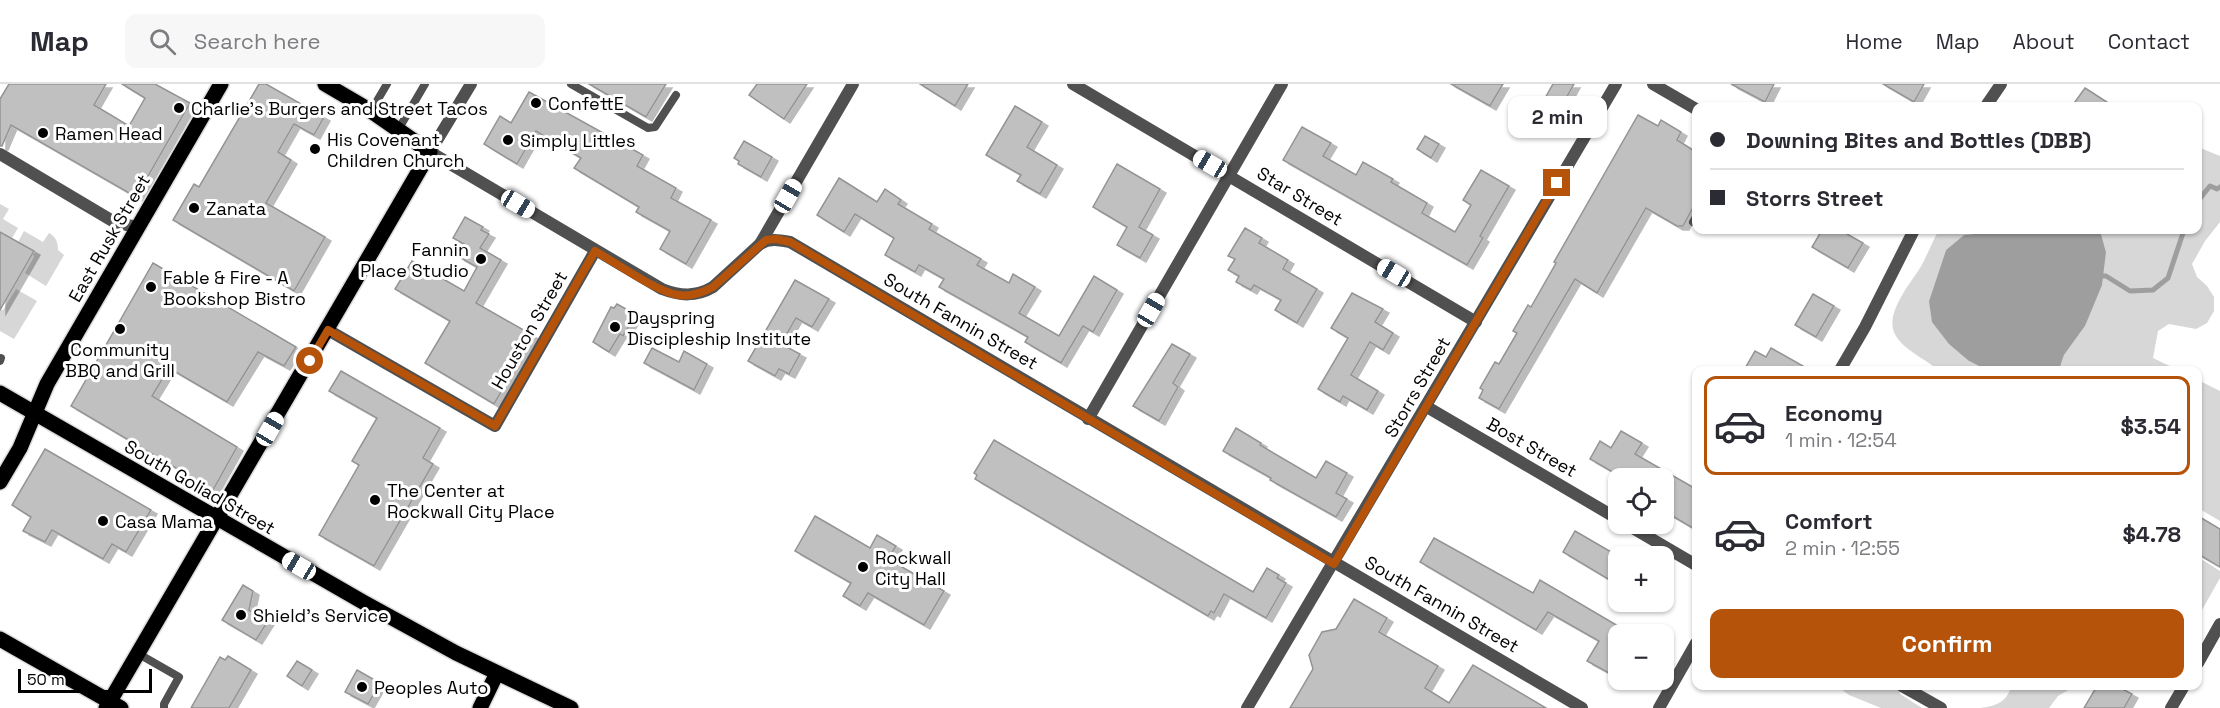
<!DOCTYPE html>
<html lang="en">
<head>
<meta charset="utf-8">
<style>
  body { margin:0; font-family:"Space Grotesk",sans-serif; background:#f7f7f7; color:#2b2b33; height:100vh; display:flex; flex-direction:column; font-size:22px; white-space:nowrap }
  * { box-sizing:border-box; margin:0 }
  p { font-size:20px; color:#7c7c81 }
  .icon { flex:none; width:33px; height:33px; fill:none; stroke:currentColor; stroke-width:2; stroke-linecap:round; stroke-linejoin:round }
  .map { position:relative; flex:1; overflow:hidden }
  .panel { position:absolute; left:1692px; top:282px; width:510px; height:324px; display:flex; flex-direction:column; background:#fff; border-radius:12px; box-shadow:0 2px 4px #0004 }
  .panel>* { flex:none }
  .guide { position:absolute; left:1692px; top:18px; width:510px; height:132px; border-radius:12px; box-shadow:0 2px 4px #0004; display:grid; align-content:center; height:132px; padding:0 18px; background:#fff }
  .buttons { position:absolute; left:1608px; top:384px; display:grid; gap:12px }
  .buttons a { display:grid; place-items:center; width:66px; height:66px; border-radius:12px; background:#fff; box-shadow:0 2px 4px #0004; font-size:30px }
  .scale { position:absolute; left:18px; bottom:15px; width:134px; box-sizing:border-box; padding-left:6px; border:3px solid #000; border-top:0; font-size:16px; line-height:21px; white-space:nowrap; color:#000; -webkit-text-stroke:4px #fff; paint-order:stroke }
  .end { position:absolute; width:27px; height:27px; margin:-14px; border:8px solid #b45309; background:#fff; box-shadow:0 0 0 3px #fff }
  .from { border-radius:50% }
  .bubble { position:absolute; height:42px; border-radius:12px; background:#fff; box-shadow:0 2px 4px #0004; font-size:20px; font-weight:800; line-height:42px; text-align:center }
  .car { position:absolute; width:18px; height:36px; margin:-18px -9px; border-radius:8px; box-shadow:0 0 4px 2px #0007; background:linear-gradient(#fff 24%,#345 0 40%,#fff 0 76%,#345 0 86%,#fff 0) }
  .guide b { display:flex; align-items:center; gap:21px; height:57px; font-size:22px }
  .guide b+b { border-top:2px solid #e1e1e2 }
  .guide i { width:15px; height:15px; background:#2b2b33 }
  ul { padding:10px 0 0; list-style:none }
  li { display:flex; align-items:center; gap:18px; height:99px; margin:0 12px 9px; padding:0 6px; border:3px solid transparent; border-radius:12px }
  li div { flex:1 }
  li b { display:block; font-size:22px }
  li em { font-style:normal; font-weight:800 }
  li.current { border-color:#b45309 }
  li>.icon { width:54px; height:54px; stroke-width:1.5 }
  .primary-button { display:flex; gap:12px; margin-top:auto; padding:12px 18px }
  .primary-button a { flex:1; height:69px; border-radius:12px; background:#b45309; color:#fff; font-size:24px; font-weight:800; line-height:69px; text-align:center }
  header { display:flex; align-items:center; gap:36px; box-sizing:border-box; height:84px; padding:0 30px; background:#fff; border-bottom:2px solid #e1e1e2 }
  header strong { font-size:28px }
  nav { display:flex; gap:33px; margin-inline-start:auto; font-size:21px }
  .search { width:420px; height:54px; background:#f7f7f7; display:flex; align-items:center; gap:15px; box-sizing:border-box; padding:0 21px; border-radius:12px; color:#7c7c81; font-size:22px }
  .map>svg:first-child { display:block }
  .green { fill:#d7d7d7 }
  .water { fill:#9e9e9e }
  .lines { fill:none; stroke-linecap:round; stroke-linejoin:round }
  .stream { stroke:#9e9e9e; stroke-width:5 }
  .building { fill:#c0c0c0; stroke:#949494; stroke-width:1.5; filter:url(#shadow) }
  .primary-casing { stroke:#dbdbdb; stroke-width:18 }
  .service { stroke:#505050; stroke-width:8 }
  .minor { stroke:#505050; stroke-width:12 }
  .tertiary { stroke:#505050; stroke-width:12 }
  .primary { stroke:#000; stroke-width:15 }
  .route { stroke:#b45309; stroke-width:8 }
  .poi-dot { fill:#000; stroke:#fff; stroke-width:2 }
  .labels { text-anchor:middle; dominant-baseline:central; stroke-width:6; stroke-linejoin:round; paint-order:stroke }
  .poi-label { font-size:18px; fill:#000; stroke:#fff; text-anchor:start }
  .street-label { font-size:18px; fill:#000; stroke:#fff }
</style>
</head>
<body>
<header>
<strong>Map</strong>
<div class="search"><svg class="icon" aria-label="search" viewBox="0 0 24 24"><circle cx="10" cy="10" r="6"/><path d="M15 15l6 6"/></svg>Search here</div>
<nav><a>Home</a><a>Map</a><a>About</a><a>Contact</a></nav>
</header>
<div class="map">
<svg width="2220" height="624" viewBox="0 0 2220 624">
  <defs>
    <filter id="shadow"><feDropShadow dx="6" dy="4" stdDeviation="0" flood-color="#0004"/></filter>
  </defs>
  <rect width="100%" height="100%" fill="#fff"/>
  <g class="green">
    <path d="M2198 63 2220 72V138L2205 157 2192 180 2197 193 2207 202 2214 213V227L2207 239 2196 245 2169 240 2158 247 2153 274 2178 286H2059L2064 271 2085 242 2106 168 2100 146H2198Z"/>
    <path d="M0 120 9 125 3 135 18 144 12 154 0 147Z"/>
    <path d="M1939 146H2014L1964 151 1946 166 1929 217 1969 277 1987 286H1934L1933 282C1921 273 1900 263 1894 248 1886 228 1910 200 1920 184 1927 172 1932 158 1939 146Z"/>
    <path d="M24 147 43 158 49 149C56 153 58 158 58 166L64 171 46 202 25 189 34 173 33 171 35 168 18 158Z"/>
    <path d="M16 205 37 217 14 255 0 247V225L3 226Z"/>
    <path d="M2198 296 2220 307V437L2198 424Z"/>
    <path d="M2198 473 2220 487V494L2198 533Z"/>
    <path d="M1837 602H1898L1900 610 1922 624H1881L1849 611Z"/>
    <path d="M2008 602H2075L2058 612 2049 624H1981C1994 622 2004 620 2010 606Z"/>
  </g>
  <path class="water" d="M2014 146H2100L2106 168 2102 201 2085 242 2064 271 2059 286H1987L1969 277 1949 260 1932 238 1929 217 1946 166 1964 151Z"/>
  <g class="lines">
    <g class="stream">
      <path d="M2198 117 2210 102 2217 105 2220 103"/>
      <path d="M2096 192H2106L2130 207 2153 206 2168 194 2184 146"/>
    </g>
  </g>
  <g class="building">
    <path d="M9 0H106L94 21 129 42 145 14 122 0H155L190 19 136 113 11 41 2 62H0V15Z"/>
    <path d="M259 0H266L324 33 314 51 294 40 278 68 291 76 266 119 325 153 294 207 173 136 194 100 199 103Z"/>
    <path d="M589 0H666L646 33Z"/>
    <path d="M757 0H807L784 35 749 11Z"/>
    <path d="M920 0H968L955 22Z"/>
    <path d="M1451 0H1503L1490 22Z"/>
    <path d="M1553 0H1574L1560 25 1544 16Z"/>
    <path d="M1731 0H1774L1765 18Z"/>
    <path d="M1883 0H1924L1914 18Z"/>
    <path d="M2085 4 2113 22H2072Z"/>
    <path d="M529 8 643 71 637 82 676 104 671 114 711 136 686 180 660 165 670 147 636 128 639 123 574 84 581 74 536 47 517 80 484 60 500 32 511 39Z"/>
    <path d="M1015 22 1042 38 1027 63 1057 81 1040 110 1017 97 1021 91 986 71Z"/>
    <path d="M1638 31 1658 42 1661 36 1681 48 1677 56 1696 68V118L1683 142H1677L1646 124 1597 209 1575 195 1499 325 1479 314 1483 306 1480 304 1495 278 1499 280 1517 249 1513 247 1528 221 1531 223 1556 179 1554 178Z"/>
    <path d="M1302 43 1331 59 1323 72 1356 91 1363 78 1393 95 1391 98 1427 119 1422 129 1455 148 1471 121 1463 116 1481 86 1509 102 1480 152 1483 154 1467 181 1283 76Z"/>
    <path d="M1425 52 1439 60 1431 74 1417 65Z"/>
    <path d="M744 57 772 73 761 93 738 80 739 77 734 74Z"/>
    <path d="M1117 80 1160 105 1139 143 1153 151 1140 174 1117 161 1127 143 1093 123Z"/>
    <path d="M839 94 877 118 885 105 901 116 898 120 932 140 929 145 981 175 977 181 1009 199 1013 190 1035 203 1019 229 1059 252 1094 192 1117 206 1093 248 1083 242 1061 279 1025 258 1028 253 939 203 944 195 919 181 915 188 885 171 894 154 855 130 844 148 817 131Z"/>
    <path d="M465 133 483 143 481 146 489 150 480 164 501 176 476 219 534 252 494 320 425 279 450 237 395 205 412 177 464 207 477 183 459 173 466 161 453 154Z"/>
    <path d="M1245 144 1262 154 1259 159 1288 176 1283 185 1317 205 1297 239 1275 226 1281 216 1254 201 1251 206 1236 198 1239 192 1228 186 1235 175 1228 172Z"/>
    <path d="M1822 146H1840L1863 159 1848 184 1812 163Z"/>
    <path d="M0 148 34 167 0 226Z"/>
    <path d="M153 179 296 263 284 282 258 268 227 318 169 284 152 312 237 363 213 406 71 322Z"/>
    <path d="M795 196 829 215 812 243 796 234 781 260 800 270 789 290 779 285 775 292 748 277Z"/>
    <path d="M1352 209 1383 225 1375 238 1393 249 1383 266 1370 258 1351 291 1378 307 1367 326 1343 312 1340 318 1318 305 1348 254 1331 244Z"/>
    <path d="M1813 210 1834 222 1816 253 1795 241Z"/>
    <path d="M617 220 633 229 630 234 633 235 623 252 620 250 609 268 593 258 611 223 614 224Z"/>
    <path d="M1172 260 1190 270 1173 299 1178 303 1159 337 1133 322Z"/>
    <path d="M652 264 679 278 684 267 707 280 694 306 644 279Z"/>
    <path d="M1771 264 1810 286H1744L1755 267 1766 273Z"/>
    <path d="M341 287 440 344 423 374 433 380 374 482 319 451 359 381 352 377 377 334 329 307Z"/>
    <path d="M1236 344 1261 359 1260 361 1316 394 1326 377 1347 389 1336 409 1347 415 1336 433 1270 396 1271 394 1223 367Z"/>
    <path d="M1621 347 1642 359 1635 370 1696 405V446L1664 427V394H1623L1590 375 1600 357 1611 364Z"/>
    <path d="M994 356 1253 508 1267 484 1279 491 1277 494 1286 499 1266 534 1224 510 1214 529 1211 527 1208 532 975 395 977 391 974 389Z"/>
    <path d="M45 365 151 426 126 468 112 460 103 475 52 446 45 458 23 447 31 433 12 421Z"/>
    <path d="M815 432 870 464 877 451 896 462 888 475 944 507 924 541 868 509 860 522 843 512 851 499 795 467Z"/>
    <path d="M2198 432 2220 445V483L2198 470Z"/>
    <path d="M1575 447 1618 472V501L1563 468Z"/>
    <path d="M1434 454 1533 509 1540 496 1618 542V594L1587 577 1599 557 1548 528 1536 546 1420 478Z"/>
    <path d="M243 501 253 507 249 526 268 537 256 556 222 536Z"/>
    <path d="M1354 515 1387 534 1379 548 1438 582 1425 604 1449 619 1473 581 1546 624H1290L1313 585 1309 571 1322 548 1336 545Z"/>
    <path d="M228 572 251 586 229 624H191L220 573 225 576Z"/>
    <path d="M297 577 312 586 302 602 287 592Z"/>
    <path d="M357 586 380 599 368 620 345 608Z"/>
    <path d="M2097 602H2117L2132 610 2124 624H2084Z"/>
  </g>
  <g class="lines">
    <defs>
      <g id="primary">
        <path d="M0 309 363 518 456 569 571 624"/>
        <path d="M0 398 20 364 47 300 221 0"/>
        <path d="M0 555 121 624"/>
        <path d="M106 624 430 68 371 27 325 0"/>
        <path d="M480 624 497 589"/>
      </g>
    </defs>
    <use href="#primary" class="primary-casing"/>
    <g class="service">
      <path d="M571 0 648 44 655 43 676 11"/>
      <path d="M371 27 387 0"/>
      <path d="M398 46 425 0"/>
      <path d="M1693 138 1696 133"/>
      <path d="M0 277 1 274"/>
      <path d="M137 569 179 593 164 620V624"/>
    </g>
    <g class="minor">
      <path d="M471 0 430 68 662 205C680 212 696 213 713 203L760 160C770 154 779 156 790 158L1582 624"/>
      <path d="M1073 0 1476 238"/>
      <path d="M1653 0 1696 25"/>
      <path d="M1986 22 2001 0"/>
      <path d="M0 70 116 139 138 143"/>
      <path d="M760 160 853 0"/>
      <path d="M328 246 495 342 595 167"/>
      <path d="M1840 286 1865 243 1914 146"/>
      <path d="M1427 323 1618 435"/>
      <path d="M1088 335 1282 0"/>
      <path d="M1626 440 1696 481"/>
      <path d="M1902 602 1941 624"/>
      <path d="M1247 624 1616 0"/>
      <path d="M1659 624 1696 559"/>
    </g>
    <g class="tertiary">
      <path d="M2198 579 2220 540"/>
      <path d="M2171 624 2184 602"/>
    </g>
    <use href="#primary" class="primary"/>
  </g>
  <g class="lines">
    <path class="route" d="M310 277 328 246 495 342 595 167C616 179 655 207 678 211 691 213 702 209 713 203L766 156 776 155 790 158 1334 480 1557 99"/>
  </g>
  <g class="poi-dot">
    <circle cx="536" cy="19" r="6"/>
    <circle cx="179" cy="24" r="6"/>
    <circle cx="43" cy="49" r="6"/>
    <circle cx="508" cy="56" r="6"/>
    <circle cx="315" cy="65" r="6"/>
    <circle cx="194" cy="124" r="6"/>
    <circle cx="481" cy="175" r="6"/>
    <circle cx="151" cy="203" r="6"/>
    <circle cx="615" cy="243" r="6"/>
    <circle cx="120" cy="245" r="6"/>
    <circle cx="375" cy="416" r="6"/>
    <circle cx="103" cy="437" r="6"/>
    <circle cx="863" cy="483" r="6"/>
    <circle cx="241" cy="531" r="6"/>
    <circle cx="362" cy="603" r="6"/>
  </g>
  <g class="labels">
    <g class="poi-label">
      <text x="548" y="19">ConfettE</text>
      <text x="191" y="24">Charlie's Burgers and Street Tacos</text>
      <text x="55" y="49">Ramen Head</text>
      <text x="327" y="55">His Covenant<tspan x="327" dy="21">Children Church</tspan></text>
      <text x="520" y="56">Simply Littles</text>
      <text x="206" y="124">Zanata</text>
      <text x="469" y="165" text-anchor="end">Fannin<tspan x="469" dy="21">Place Studio</tspan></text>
      <text x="163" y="193">Fable &amp; Fire - A<tspan x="163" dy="21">Bookshop Bistro</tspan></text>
      <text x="627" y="233">Dayspring<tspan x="627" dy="21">Discipleship Institute</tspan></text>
      <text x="120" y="265" text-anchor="middle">Community<tspan x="120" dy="21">BBQ and Grill</tspan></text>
      <text x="387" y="406">The Center at<tspan x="387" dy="21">Rockwall City Place</tspan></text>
      <text x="115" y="437">Casa Mama</text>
      <text x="875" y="473">Rockwall<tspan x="875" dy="21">City Hall</tspan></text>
      <text x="253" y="531">Shield's Service</text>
      <text x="374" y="603">Peoples Auto</text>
    </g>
    <g class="street-label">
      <text transform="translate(1300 112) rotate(31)">Star Street</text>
      <text transform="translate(109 154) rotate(-60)">East Rusk Street</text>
      <text transform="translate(961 237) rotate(30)">South Fannin Street</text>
      <text transform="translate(529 246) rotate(-60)">Houston Street</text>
      <text transform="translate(1417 303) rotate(-60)">Storrs Street</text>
      <text transform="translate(1532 363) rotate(30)">Bost Street</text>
      <text transform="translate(200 403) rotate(30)">South Goliad Street</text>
      <text transform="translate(1442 520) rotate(30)">South Fannin Street</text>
    </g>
  </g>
</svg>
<div class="buttons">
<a><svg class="icon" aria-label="locate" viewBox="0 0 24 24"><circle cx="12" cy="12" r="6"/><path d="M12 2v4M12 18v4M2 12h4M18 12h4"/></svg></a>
<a>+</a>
<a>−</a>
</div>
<div class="scale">50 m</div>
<i class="end from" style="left:310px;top:277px"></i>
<i class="end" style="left:1557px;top:99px"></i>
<div class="bubble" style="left:1508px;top:12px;width:99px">2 min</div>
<i class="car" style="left:1210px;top:80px;rotate:300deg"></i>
<i class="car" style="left:788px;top:112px;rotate:30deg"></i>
<i class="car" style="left:518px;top:120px;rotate:121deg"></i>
<i class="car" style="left:1394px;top:189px;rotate:301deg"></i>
<i class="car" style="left:1151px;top:226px;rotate:30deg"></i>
<i class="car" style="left:270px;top:345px;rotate:30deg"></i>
<i class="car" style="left:299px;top:482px;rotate:300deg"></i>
<div class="guide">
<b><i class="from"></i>Downing Bites and Bottles (DBB)</b>
<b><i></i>Storrs Street</b>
</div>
<section class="panel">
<ul>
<li class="current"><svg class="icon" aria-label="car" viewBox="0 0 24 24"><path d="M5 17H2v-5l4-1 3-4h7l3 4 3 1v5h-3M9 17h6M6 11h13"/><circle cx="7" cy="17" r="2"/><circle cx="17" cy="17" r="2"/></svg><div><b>Economy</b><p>1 min · 12:54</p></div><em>$3.54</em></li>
<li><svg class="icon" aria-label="car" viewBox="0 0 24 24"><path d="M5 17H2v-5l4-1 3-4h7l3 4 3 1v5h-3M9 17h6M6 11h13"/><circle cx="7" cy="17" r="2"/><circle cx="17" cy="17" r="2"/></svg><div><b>Comfort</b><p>2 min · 12:55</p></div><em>$4.78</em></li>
</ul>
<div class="primary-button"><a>Confirm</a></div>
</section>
</div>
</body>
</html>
